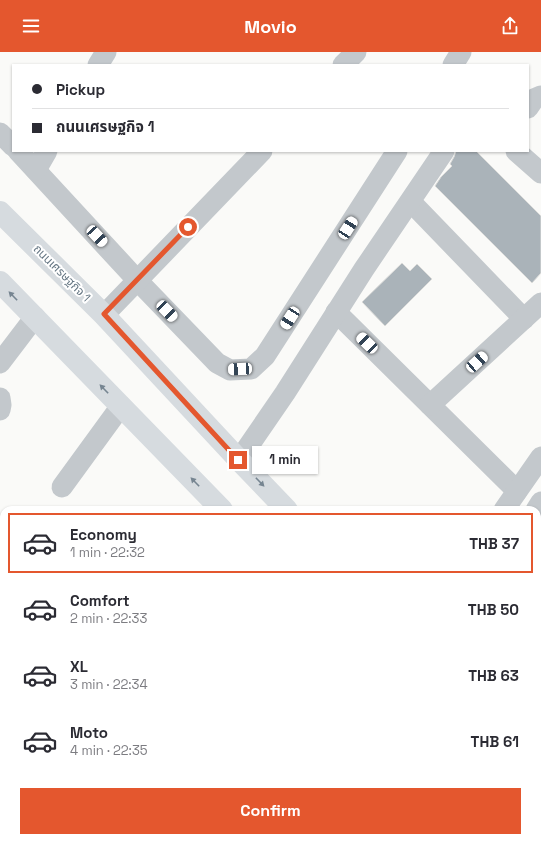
<!DOCTYPE html>
<html lang="en">
<head>
<meta charset="utf-8">
<style>
  body { margin:0; font-family:"Space Grotesk","Noto Sans Thai",sans-serif; background:#f2f2f3; color:#2b2b33; height:100vh; display:flex; flex-direction:column; font-size:15px; white-space:nowrap }
  * { box-sizing:border-box; margin:0 }
  p { font-size:13px; color:#7c7c81 }
  .icon { flex:none; width:22px; height:22px; fill:none; stroke:currentColor; stroke-width:2; stroke-linecap:round; stroke-linejoin:round }
  .map { position:relative; flex:1; overflow:hidden }
  .details { position:absolute; left:0px; top:454px; width:541px; height:336px; display:flex; flex-direction:column; background:#fff; border-radius:12px 12px 0 0; box-shadow:0 1px 3px #0004 }
  .details>* { flex:none }
  .guide { position:absolute; left:12px; top:12px; width:517px; height:88px; border-radius:0px; box-shadow:0 1px 3px #0004; display:grid; align-content:center; height:88px; padding:0 20px; background:#fff }
  .end { position:absolute; width:18px; height:18px; margin:-9px; border:5px solid #e4572e; background:#fff; box-shadow:0 0 0 2px #fff }
  .from { border-radius:50% }
  .bubble { position:absolute; height:28px; border-radius:0px; background:#fff; box-shadow:0 1px 3px #0004; font-size:13px; font-weight:700; line-height:28px; text-align:center }
  .car { position:absolute; width:12px; height:24px; margin:-12px -6px; border-radius:5px; box-shadow:0 0 3px 1px #0007; background:linear-gradient(#fff 24%,#345 0 40%,#fff 0 76%,#345 0 86%,#fff 0) }
  .guide b { display:flex; align-items:center; gap:14px; height:38px; font-size:15px }
  .guide b+b { border-top:1px solid #e1e1e2 }
  .guide i { width:10px; height:10px; background:#2b2b33 }
  ul { padding:7px 0 0; list-style:none }
  li { display:flex; align-items:center; gap:12px; height:60px; margin:0 8px 6px; padding:0 12px; border:2px solid transparent; border-radius:0px }
  li div { flex:1 }
  li b { display:block; font-size:15px }
  li em { font-style:normal; font-weight:700 }
  li.active { border-color:#e4572e }
  li>.icon { width:36px; height:36px; stroke-width:1.5 }
  .cta { display:flex; gap:8px; margin-top:auto; padding:8px 20px }
  .cta a { flex:1; height:46px; border-radius:0px; background:#e4572e; color:#fff; font-size:16px; font-weight:700; line-height:46px; text-align:center }
  header { display:flex; justify-content:space-between; align-items:center; height:52px; padding:0 20px; background:#e4572e; color:#fff; font-size:18px; font-weight:700 }
  .map>svg:first-child { display:block }
  .building { fill:#aab3b9; stroke:#dcdcda }
  .lines { fill:none; stroke-linecap:round; stroke-linejoin:round }
  .minor { stroke:#c3c8cc; stroke-width:21 }
  .major { stroke:#d6dbdf; stroke-width:22 }
  .oneway { fill:#768591 }
  .route { stroke:#e4572e; stroke-width:5 }
  .labels { text-anchor:middle; dominant-baseline:central; stroke-width:4; stroke-linejoin:round; paint-order:stroke }
  .street-label { font-size:12px; fill:#657683; stroke:#fff }
</style>
</head>
<body>
<header><svg class="icon" aria-label="menu" viewBox="0 0 24 24"><path d="M4 6h16M4 12h16M4 18h16"/></svg>Movio<svg class="icon" aria-label="share" viewBox="0 0 24 24"><path d="M12 15V3M7 8l5-5 5 5M5 13v7h14v-7"/></svg></header>
<div class="map">
<svg width="541" height="790" viewBox="0 0 541 790">
  <rect width="100%" height="100%" fill="#fafaf8"/>
  <g class="building">
    <path d="M456 99H476L541 164V221L532 231 435 134 441 125 452 114 450 112 454 105Z"/>
    <path d="M402 211 410 219 417 212 432 227 385 274 362 250Z"/>
  </g>
  <g class="lines">
    <g class="minor">
      <path d="M98 13 106 0"/>
      <path d="M343 13 356 0"/>
      <path d="M453 13 461 0"/>
      <path d="M528 56 534 47 541 44"/>
      <path d="M0 81 13 94"/>
      <path d="M18 99 137 228 217 311 230 318 251 317 265 304 397 99"/>
      <path d="M516 99 541 121"/>
      <path d="M36 118 47 99"/>
      <path d="M411 150 524 267"/>
      <path d="M336 260 517 439"/>
      <path d="M104 263 262 99"/>
      <path d="M0 311 35 265"/>
      <path d="M0 346 1 353 0 358"/>
      <path d="M430 353 541 251"/>
      <path d="M239 408 285 341 364 217 444 99"/>
      <path d="M62 435 121 354"/>
      <path d="M504 458 541 405"/>
      <path d="M536 458 541 450"/>
      <path d="M537 490 541 483"/>
      <path d="M537 545 541 549"/>
      <path d="M270 790 271 786"/>
      <path d="M428 790 430 786"/>
      <path d="M516 790 518 786"/>
    </g>
    <g class="major">
      <path d="M0 160 104 263 239 408 287 458"/>
      <path d="M0 230 222 458"/>
      <path d="M537 713 541 717"/>
      <path d="M537 779 541 783"/>
    </g>
  </g>
  <defs><path id="oneway-solid" d="M-6-.8H1V-3.2L6.5 0L1 3.2V.8H-6Z"/></defs>
  <g class="oneway">
    <use href="#oneway-solid" transform="translate(13 244) rotate(-134)"/>
    <use href="#oneway-solid" transform="translate(104 337) rotate(-134)"/>
    <use href="#oneway-solid" transform="translate(195 430) rotate(-134)"/>
    <use href="#oneway-solid" transform="translate(260 430) rotate(46)"/>
  </g>
  <g class="lines">
    <path class="route" d="M188 175 104 262 238 408"/>
  </g>
  <g class="labels">
    <g class="street-label">
      <text transform="translate(62 221) rotate(45)">ถนนเศรษฐกิจ 1</text>
    </g>
  </g>
</svg>
<i class="end from" style="left:188px;top:175px"></i>
<i class="end" style="left:238px;top:408px"></i>
<div class="bubble" style="left:252px;top:394px;width:66px">1 min</div>
<i class="car" style="left:348px;top:176px;rotate:33deg"></i>
<i class="car" style="left:97px;top:184px;rotate:137deg"></i>
<i class="car" style="left:167px;top:259px;rotate:136deg"></i>
<i class="car" style="left:290px;top:266px;rotate:213deg"></i>
<i class="car" style="left:367px;top:291px;rotate:314deg"></i>
<i class="car" style="left:477px;top:310px;rotate:48deg"></i>
<i class="car" style="left:240px;top:317px;rotate:267deg"></i>
<div class="guide">
<b><i class="from"></i>Pickup</b>
<b><i></i>ถนนเศรษฐกิจ 1</b>
</div>
<section class="details">
<ul>
<li class="active"><svg class="icon" aria-label="car" viewBox="0 0 24 24"><path d="M5 17H2v-5l4-1 3-4h7l3 4 3 1v5h-3M9 17h6M6 11h13"/><circle cx="7" cy="17" r="2"/><circle cx="17" cy="17" r="2"/></svg><div><b>Economy</b><p>1 min · 22:32</p></div><em>THB 37</em></li>
<li><svg class="icon" aria-label="car" viewBox="0 0 24 24"><path d="M5 17H2v-5l4-1 3-4h7l3 4 3 1v5h-3M9 17h6M6 11h13"/><circle cx="7" cy="17" r="2"/><circle cx="17" cy="17" r="2"/></svg><div><b>Comfort</b><p>2 min · 22:33</p></div><em>THB 50</em></li>
<li><svg class="icon" aria-label="car" viewBox="0 0 24 24"><path d="M5 17H2v-5l4-1 3-4h7l3 4 3 1v5h-3M9 17h6M6 11h13"/><circle cx="7" cy="17" r="2"/><circle cx="17" cy="17" r="2"/></svg><div><b>XL</b><p>3 min · 22:34</p></div><em>THB 63</em></li>
<li><svg class="icon" aria-label="car" viewBox="0 0 24 24"><path d="M5 17H2v-5l4-1 3-4h7l3 4 3 1v5h-3M9 17h6M6 11h13"/><circle cx="7" cy="17" r="2"/><circle cx="17" cy="17" r="2"/></svg><div><b>Moto</b><p>4 min · 22:35</p></div><em>THB 61</em></li>
</ul>
<div class="cta"><a>Confirm</a></div>
</section>
</div>
</body>
</html>
